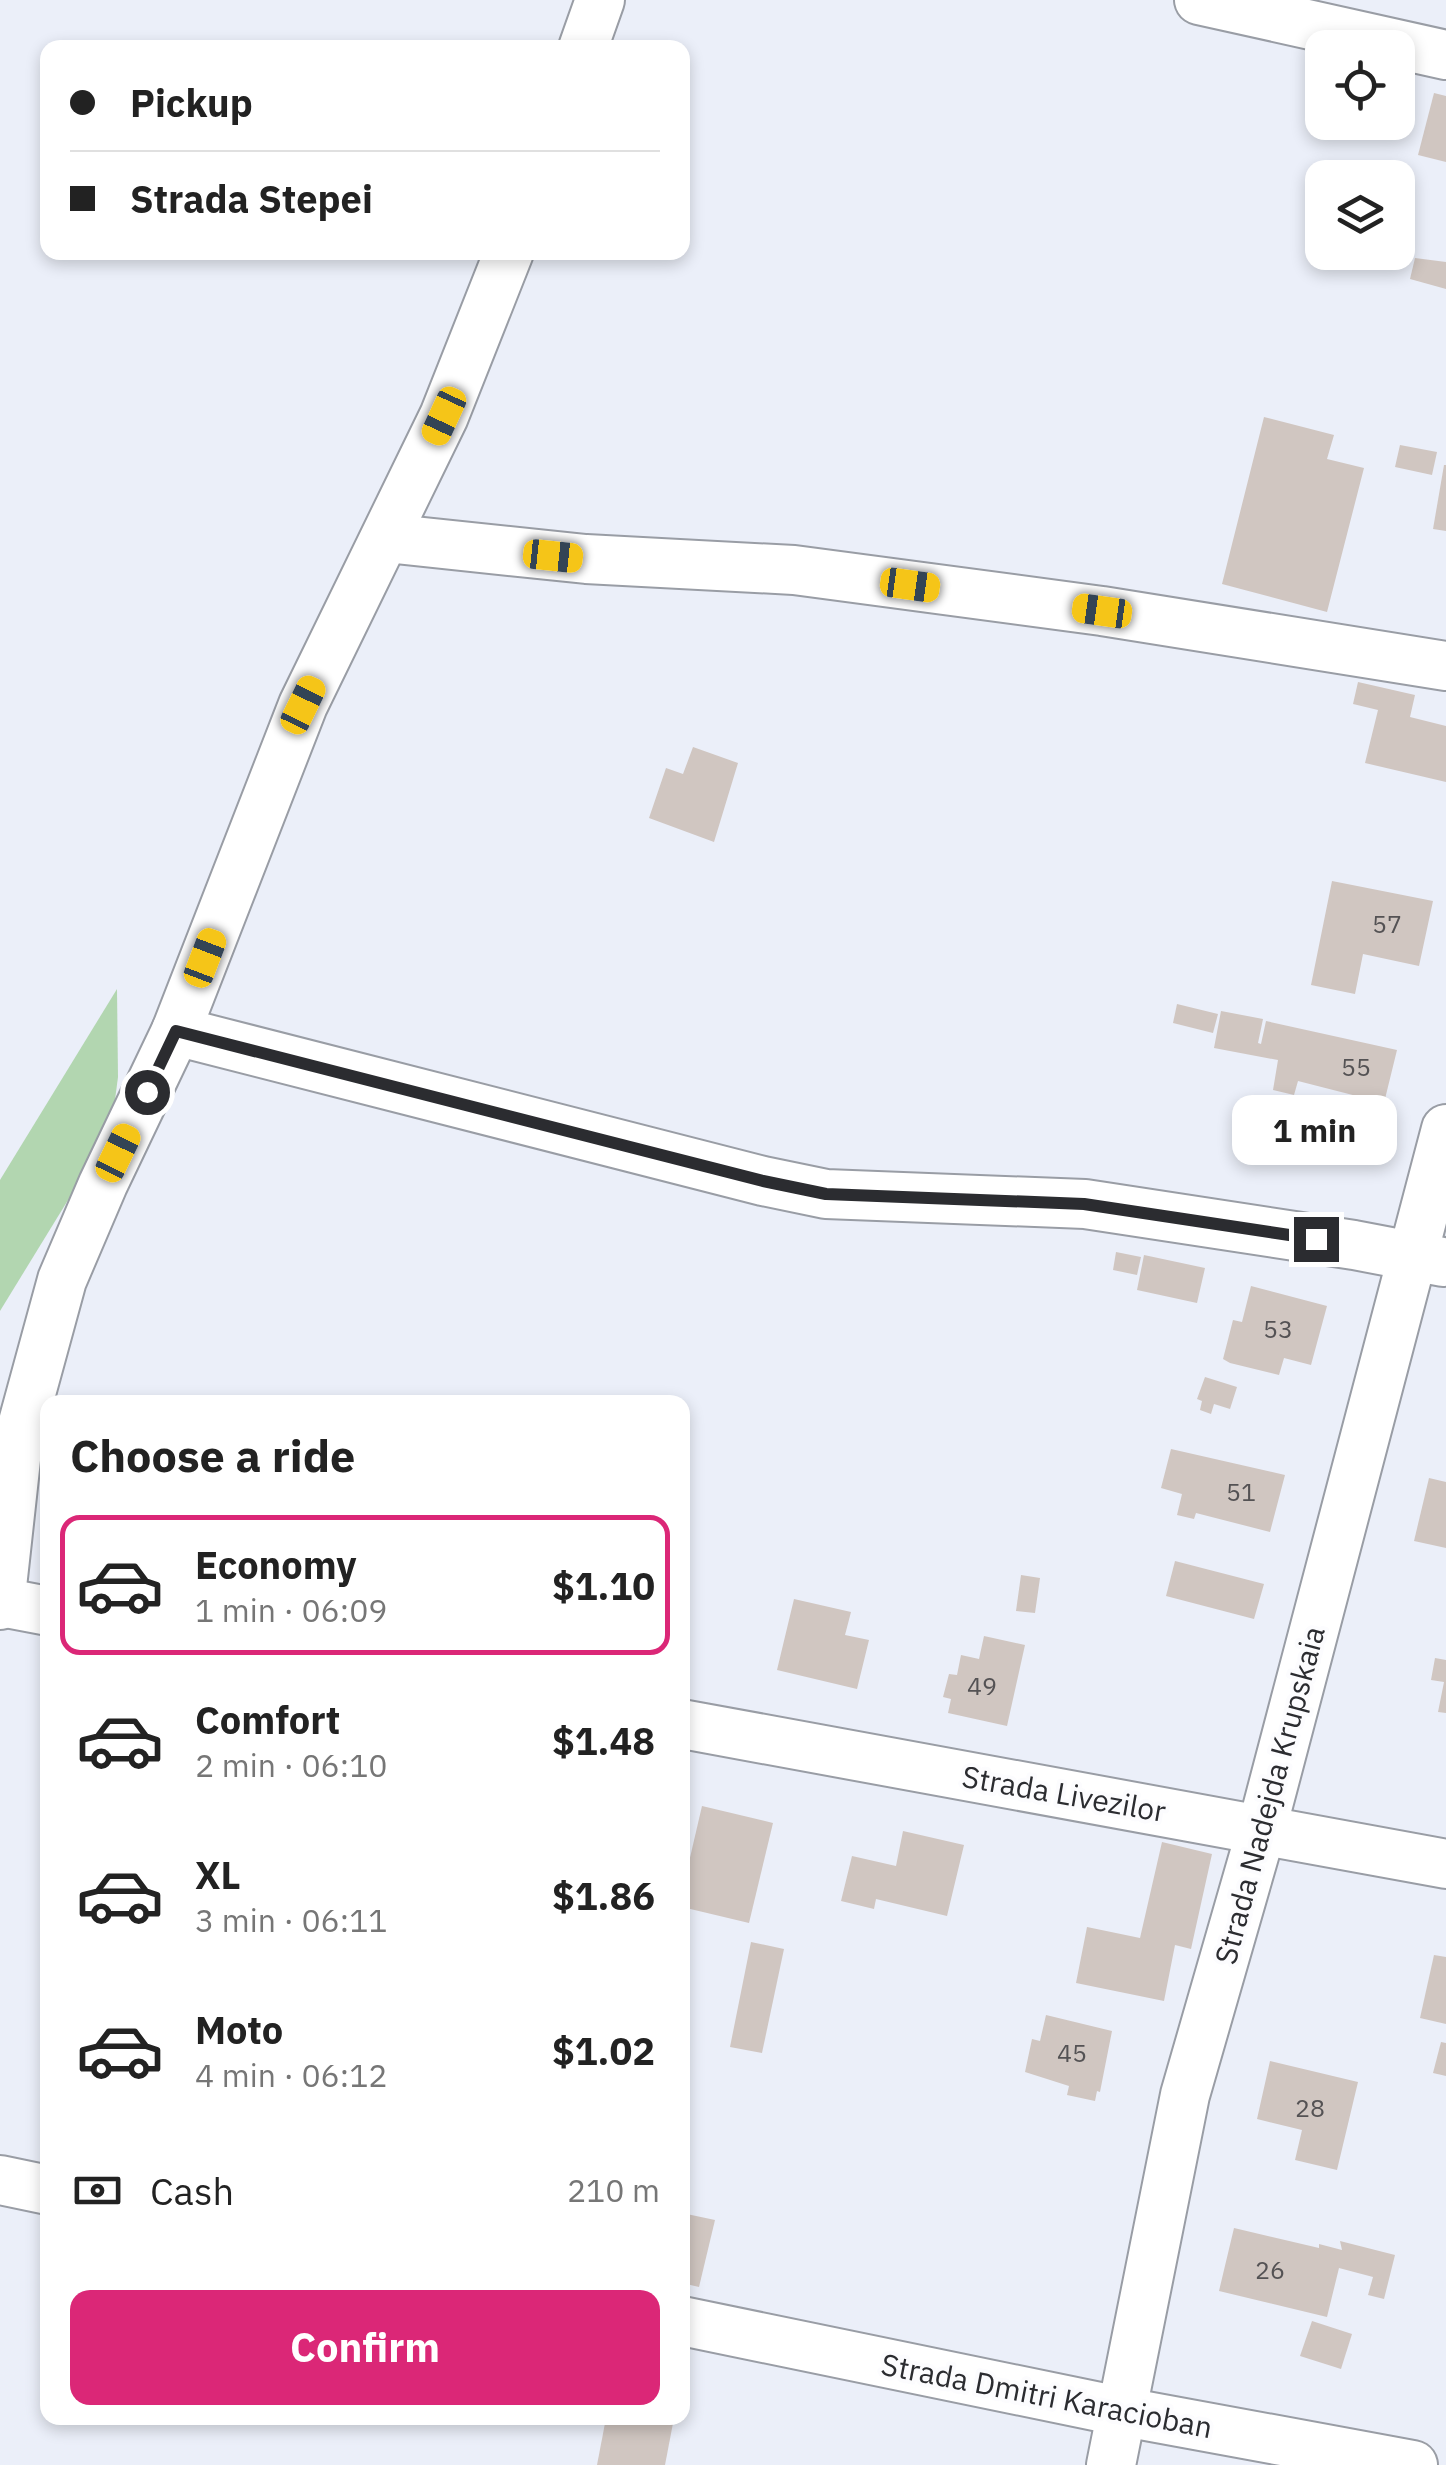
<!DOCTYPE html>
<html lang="en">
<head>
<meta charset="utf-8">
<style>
  body { margin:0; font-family:"IBM Plex Sans",sans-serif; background:#f2f2f2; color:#222; height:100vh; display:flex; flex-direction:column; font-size:38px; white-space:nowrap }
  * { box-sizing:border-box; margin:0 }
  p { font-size:32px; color:#767676 }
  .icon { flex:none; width:55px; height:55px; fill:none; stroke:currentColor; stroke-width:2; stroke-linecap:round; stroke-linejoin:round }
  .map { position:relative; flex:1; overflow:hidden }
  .drawer { position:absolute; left:40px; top:1395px; width:650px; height:1030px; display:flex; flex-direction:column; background:#fff; border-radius:20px; box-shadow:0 5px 15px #0003 }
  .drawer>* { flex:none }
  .top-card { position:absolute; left:40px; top:40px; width:650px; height:220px; border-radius:20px; box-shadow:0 5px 15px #0003; display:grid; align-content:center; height:220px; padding:0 30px; background:#fff }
  .tools { position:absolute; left:1305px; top:30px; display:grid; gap:20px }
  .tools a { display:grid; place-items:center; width:110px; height:110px; border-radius:20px; background:#fff; box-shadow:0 5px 15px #0003; font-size:50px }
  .end { position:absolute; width:45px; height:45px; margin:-22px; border:12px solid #2b2c30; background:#fff; box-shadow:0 0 0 5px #fff }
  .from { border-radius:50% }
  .bubble { position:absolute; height:70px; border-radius:20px; background:#fff; box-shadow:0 5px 15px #0003; font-size:32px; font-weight:700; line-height:70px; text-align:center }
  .car { position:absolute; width:30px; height:60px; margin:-30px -15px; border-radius:12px; box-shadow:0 0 8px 2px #0007; background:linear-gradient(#f5c518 24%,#345 0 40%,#f5c518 0 76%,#345 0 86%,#f5c518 0) }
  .top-card b { display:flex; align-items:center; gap:35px; height:95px; font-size:38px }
  .top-card b+b { border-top:2px solid #e0e0e0 }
  .top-card i { width:25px; height:25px; background:#222 }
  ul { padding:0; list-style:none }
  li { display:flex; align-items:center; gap:30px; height:140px; margin:0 20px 15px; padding:0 10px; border:5px solid transparent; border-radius:20px }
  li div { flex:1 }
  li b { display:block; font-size:38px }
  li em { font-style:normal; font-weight:700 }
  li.active { border-color:#db2777 }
  li>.icon { width:90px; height:90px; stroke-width:1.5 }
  h2 { padding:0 30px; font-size:45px; line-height:120px }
  .pay { display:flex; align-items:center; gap:25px; height:110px; padding:0 30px; font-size:38px }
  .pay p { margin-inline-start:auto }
  .primary-button { display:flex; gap:20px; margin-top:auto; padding:20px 30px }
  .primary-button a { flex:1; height:115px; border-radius:20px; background:#db2777; color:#fff; font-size:40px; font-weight:700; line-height:115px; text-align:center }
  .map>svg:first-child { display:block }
  .green { fill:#b2d6b0 }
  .building { fill:#d0c6c1 }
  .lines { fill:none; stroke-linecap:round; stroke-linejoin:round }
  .minor-casing { stroke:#999da5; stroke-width:52 }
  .minor { stroke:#fff; stroke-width:48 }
  .route { stroke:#2b2c30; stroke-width:12 }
  .labels { text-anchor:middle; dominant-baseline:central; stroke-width:8; stroke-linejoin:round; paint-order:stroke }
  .number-label { font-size:25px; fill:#545254 }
  .street-label { font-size:30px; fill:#2b2c30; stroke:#fcfcfe }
</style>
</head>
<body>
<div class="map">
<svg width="1446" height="2465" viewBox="0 0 1446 2465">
  <rect width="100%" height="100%" fill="#ebeff9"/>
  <path class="green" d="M117 989 118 1077 111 1130 0 1311V1180Z"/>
  <g class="building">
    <path d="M1434 93 1446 96V162L1418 155Z"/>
    <path d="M1415 258 1446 262V289L1410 279Z"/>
    <path d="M1264 417 1334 435 1327 459 1364 468 1327 612 1222 584Z"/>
    <path d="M1400 445 1437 452 1432 475 1395 467Z"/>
    <path d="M1444 465H1446V531L1433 529Z"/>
    <path d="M1358 682 1415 695 1410 717 1446 726V782L1365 763 1378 710 1353 704Z"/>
    <path d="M693 747 738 763 714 842 649 818 666 768 683 774Z"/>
    <path d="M1332 881 1433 901 1419 966 1363 954 1355 994 1311 985Z"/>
    <path d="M1177 1004 1218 1014 1213 1033 1173 1023Z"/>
    <path d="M1221 1011 1263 1019 1258 1043 1261 1044 1266 1021 1397 1050 1384 1103 1298 1081 1294 1095 1273 1090 1278 1060 1214 1048Z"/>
    <path d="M1116 1252 1141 1257 1137 1275 1113 1270Z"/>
    <path d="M1144 1255 1205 1268 1197 1303 1137 1290Z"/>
    <path d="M1251 1286 1327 1306 1311 1365 1284 1358 1279 1375 1230 1363 1223 1359 1233 1320 1242 1322Z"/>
    <path d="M1205 1377 1237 1387 1230 1409 1214 1404 1211 1414 1200 1410 1202 1401 1197 1399Z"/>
    <path d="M1171 1449 1285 1475 1270 1532 1196 1513 1194 1519 1177 1515 1182 1494 1161 1488Z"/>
    <path d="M1429 1478 1446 1482V1548L1414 1541Z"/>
    <path d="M1175 1561 1264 1584 1254 1619 1166 1596Z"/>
    <path d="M1021 1575 1040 1578 1035 1613 1016 1611Z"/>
    <path d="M794 1599 851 1612 845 1635 869 1640 857 1689 777 1670Z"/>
    <path d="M984 1636 1025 1645 1007 1726 948 1713 951 1699 943 1697 949 1674 957 1675 961 1655 979 1659Z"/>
    <path d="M1435 1658 1446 1660V1713L1438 1712 1444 1682 1431 1680Z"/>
    <path d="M702 1806 773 1823 749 1923 682 1907V1892Z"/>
    <path d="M903 1831 964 1845 947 1916 876 1899 874 1909 841 1901 852 1856 896 1866Z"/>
    <path d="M1162 1842 1212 1854 1191 1949 1175 1945 1164 2001 1076 1983 1087 1927 1140 1938Z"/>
    <path d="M751 1942 784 1949 762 2053 730 2047Z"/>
    <path d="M1434 1955 1446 1957V2024L1420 2018Z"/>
    <path d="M1046 2015 1112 2031 1100 2092 1097 2091 1095 2101 1067 2095 1069 2086 1025 2072 1032 2039 1040 2041Z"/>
    <path d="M1441 2042 1446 2043V2076L1433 2073Z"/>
    <path d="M1270 2061 1358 2082 1337 2170 1295 2160 1302 2130 1257 2119Z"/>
    <path d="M682 2213 715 2220 699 2287 682 2283Z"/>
    <path d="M1234 2228 1319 2248V2244L1342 2250 1340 2241 1395 2255 1384 2299 1368 2295 1373 2277 1339 2268 1327 2317 1219 2291Z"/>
    <path d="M1312 2321 1352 2334 1341 2369 1300 2356Z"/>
    <path d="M606 2418H674L665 2465H597Z"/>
  </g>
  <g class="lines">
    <defs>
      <g id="minor">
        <path d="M1199 0 1446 55"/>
        <path d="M583 48 600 0"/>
        <path d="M386 538 586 559 794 570 1102 611 1446 666"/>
        <path d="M176 1031 763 1181 826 1194 1085 1204 1354 1245 1443 1262"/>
        <path d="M1 1602 48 1611"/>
        <path d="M0 1605 18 1441 62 1280 103 1184 176 1031 303 705 444 416 509 252"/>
        <path d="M682 1724 1446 1864"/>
        <path d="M0 2180 48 2190"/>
        <path d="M682 2321 1119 2411 1413 2465"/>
        <path d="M1111 2465 1185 2095 1262 1828 1446 1129"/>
      </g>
    </defs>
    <use href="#minor" class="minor-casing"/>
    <use href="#minor" class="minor"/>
  </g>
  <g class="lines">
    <path class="route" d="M147 1092 176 1031 763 1181 826 1194 1084 1204 1316 1239"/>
  </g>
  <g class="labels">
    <g class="number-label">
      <text x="1387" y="923">57</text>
      <text x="1356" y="1066">55</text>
      <text x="1278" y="1328">53</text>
      <text x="1241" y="1491">51</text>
      <text x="982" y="1685">49</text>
      <text x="1072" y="2052">45</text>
      <text x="1310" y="2107">28</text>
      <text x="1270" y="2269">26</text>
    </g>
    <g class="street-label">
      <text transform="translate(1064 1793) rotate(10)">Strada Livezilor</text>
      <text transform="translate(1269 1795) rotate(-75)">Strada Nadejda Krupskaia</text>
      <text transform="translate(1047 2395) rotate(11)">Strada Dmitri Karacioban</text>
    </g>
  </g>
</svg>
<div class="tools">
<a><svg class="icon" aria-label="locate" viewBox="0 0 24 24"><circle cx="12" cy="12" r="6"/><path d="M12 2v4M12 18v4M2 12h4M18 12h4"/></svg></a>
<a><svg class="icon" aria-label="layers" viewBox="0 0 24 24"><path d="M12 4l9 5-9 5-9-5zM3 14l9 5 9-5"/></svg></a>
</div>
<i class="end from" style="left:147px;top:1092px"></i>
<i class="end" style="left:1316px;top:1239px"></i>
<div class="bubble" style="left:1232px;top:1095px;width:165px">1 min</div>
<i class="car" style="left:444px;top:416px;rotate:205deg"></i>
<i class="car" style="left:553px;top:556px;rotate:96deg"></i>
<i class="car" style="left:910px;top:585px;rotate:98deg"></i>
<i class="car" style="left:1102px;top:611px;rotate:278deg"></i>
<i class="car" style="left:303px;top:705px;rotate:26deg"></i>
<i class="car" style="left:205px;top:958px;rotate:21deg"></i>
<i class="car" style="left:118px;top:1153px;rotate:26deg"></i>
<div class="top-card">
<b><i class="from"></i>Pickup</b>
<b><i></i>Strada Stepei</b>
</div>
<section class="drawer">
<h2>Choose a ride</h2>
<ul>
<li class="active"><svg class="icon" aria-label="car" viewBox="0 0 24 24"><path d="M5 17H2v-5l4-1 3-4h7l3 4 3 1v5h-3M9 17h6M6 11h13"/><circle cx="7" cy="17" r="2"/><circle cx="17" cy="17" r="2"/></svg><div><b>Economy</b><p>1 min · 06:09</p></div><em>$1.10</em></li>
<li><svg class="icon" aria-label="car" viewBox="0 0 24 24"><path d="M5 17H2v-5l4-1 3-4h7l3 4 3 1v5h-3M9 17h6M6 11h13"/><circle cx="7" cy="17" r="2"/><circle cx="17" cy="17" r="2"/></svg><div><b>Comfort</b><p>2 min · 06:10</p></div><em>$1.48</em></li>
<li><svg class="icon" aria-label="car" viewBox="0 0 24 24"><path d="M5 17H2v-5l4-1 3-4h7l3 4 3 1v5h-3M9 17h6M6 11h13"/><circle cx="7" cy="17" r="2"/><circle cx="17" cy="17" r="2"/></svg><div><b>XL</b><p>3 min · 06:11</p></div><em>$1.86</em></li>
<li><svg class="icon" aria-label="car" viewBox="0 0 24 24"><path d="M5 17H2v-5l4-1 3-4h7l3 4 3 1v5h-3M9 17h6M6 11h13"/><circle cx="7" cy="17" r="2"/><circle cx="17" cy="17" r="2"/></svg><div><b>Moto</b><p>4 min · 06:12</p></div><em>$1.02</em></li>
</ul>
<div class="pay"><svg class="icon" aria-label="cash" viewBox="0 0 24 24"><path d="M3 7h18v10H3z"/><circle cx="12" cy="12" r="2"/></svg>Cash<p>210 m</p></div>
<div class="primary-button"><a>Confirm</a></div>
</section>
</div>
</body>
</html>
